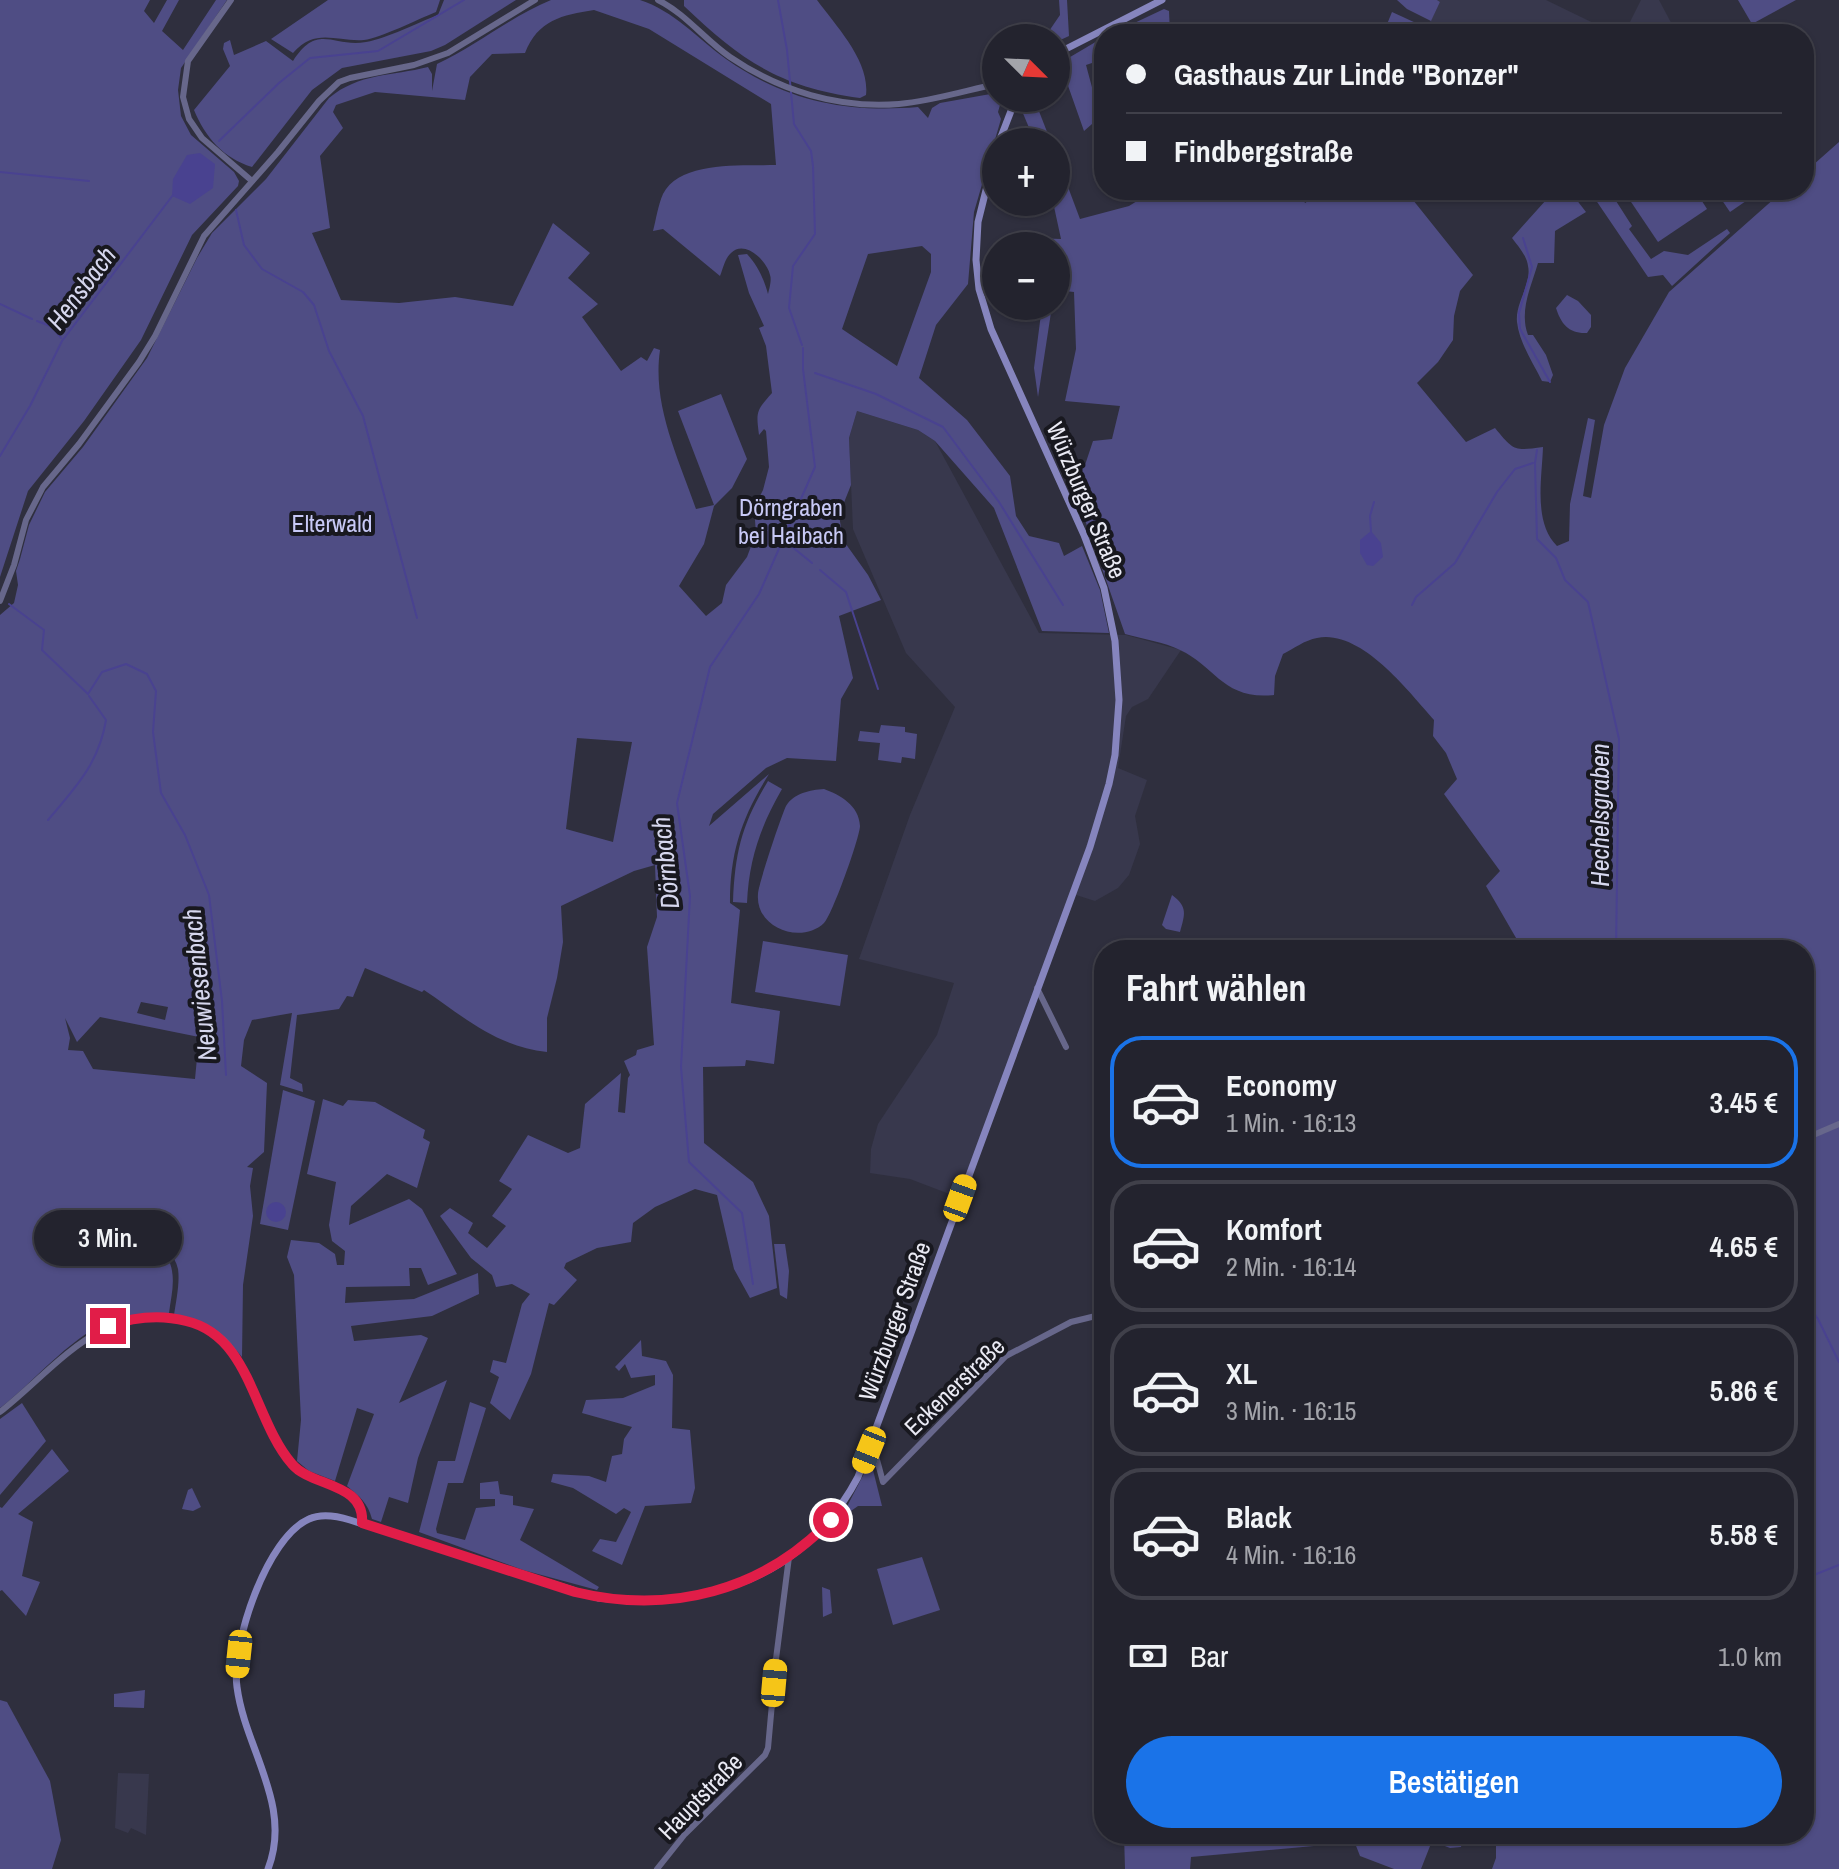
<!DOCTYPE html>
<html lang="de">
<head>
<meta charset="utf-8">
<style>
  body { margin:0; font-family:"Archivo Narrow",sans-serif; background:#2f2f3a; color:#f1f3f6; height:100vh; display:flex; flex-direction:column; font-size:30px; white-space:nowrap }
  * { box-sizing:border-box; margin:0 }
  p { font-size:26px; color:#a3a4aa }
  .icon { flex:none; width:44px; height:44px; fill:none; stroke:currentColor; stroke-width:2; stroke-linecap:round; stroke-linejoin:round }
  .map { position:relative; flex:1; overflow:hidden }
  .sheet { position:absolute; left:1094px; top:940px; width:720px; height:904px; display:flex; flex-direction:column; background:#23232e; border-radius:32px; box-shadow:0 2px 6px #0004,0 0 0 2px #40404a }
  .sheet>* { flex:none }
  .hud { position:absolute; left:1094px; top:24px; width:720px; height:176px; border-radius:32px; box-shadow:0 2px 6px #0004,0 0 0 2px #40404a; display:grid; align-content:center; height:176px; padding:0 32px; background:#23232e }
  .needle { width:52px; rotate:114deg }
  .tools { position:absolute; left:982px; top:24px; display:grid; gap:16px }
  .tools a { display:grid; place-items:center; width:88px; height:88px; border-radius:50%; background:#23232e; box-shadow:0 2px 6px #0004,0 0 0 2px #40404a; font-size:40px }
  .end { position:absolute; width:36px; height:36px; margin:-18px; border:10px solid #e11d48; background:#fff; box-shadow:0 0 0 4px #fff }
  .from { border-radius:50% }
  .bubble { position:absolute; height:56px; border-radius:28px; background:#23232e; box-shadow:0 2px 6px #0004,0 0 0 2px #40404a; font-size:26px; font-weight:600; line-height:56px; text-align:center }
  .car { position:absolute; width:24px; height:48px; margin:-24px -12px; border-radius:10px; box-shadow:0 0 6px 2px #0007; background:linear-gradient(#f5c518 24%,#345 0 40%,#f5c518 0 76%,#345 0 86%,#f5c518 0) }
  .hud b { display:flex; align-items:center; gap:28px; height:76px; font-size:30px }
  .hud b+b { border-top:2px solid #40404a }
  .hud i { width:20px; height:20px; background:#f1f3f6 }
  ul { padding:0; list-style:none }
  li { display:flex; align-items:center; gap:24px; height:132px; margin:0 16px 12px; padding:0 16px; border:4px solid #40404a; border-radius:32px }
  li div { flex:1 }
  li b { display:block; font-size:30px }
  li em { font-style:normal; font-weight:600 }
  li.current { border-color:#1a73e8 }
  li>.icon { width:72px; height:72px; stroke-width:1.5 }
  h2 { padding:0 32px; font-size:36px; line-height:96px }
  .pay { display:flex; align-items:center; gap:20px; height:88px; padding:0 32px; font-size:30px }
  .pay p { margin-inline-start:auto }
  .primary-button { display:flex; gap:16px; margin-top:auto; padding:16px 32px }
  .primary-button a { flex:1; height:92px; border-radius:48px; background:#1a73e8; color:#fff; font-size:32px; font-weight:600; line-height:92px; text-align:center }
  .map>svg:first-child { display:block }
  .built { fill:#38384d }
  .green { fill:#4f4d84; fill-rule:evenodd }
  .water { fill:#494290 }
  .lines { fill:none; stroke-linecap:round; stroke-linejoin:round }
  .stream { stroke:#494290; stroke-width:2 }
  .tertiary { stroke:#67678b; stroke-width:6 }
  .secondary { stroke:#8685be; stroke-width:7 }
  .route { stroke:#e11d48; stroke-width:10 }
  .labels { text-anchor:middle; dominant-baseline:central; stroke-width:8; stroke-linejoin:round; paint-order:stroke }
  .street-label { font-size:24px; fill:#eaeaf4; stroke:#18181f }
  .park-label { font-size:24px; fill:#c8c9f6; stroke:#18181f }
  .water-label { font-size:26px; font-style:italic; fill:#d6d7ee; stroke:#18181f }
</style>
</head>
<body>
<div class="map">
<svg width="1839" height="1869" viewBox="0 0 1839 1869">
  <rect width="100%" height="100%" fill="#2f2f3e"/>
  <g class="built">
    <path d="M1437 0H1546L1616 34H1424L1440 2Z"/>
    <path d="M1641 0H1659L1677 34H1624Z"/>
    <path d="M857 411 918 430 935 441 1039 633 1126 635 1181 650 1148 699 1132 707 1126 716 1118 768 1147 780 1135 816 1140 844 1129 875 1118 888 1095 901 1073 894 960 1198 910 1179 870 1173 871 1149 878 1124 937 1035 954 983 859 959 910 815 955 707 906 653 853 529 849 438Z"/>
    <path d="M118 1773 149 1774 146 1835 131 1828 128 1833 115 1828Z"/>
  </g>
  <g class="green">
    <path d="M0 0H150L144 11 154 23 167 0H179L162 31 183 50 216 0H227L181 68 178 90 181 116 191 135 234 172 239 181 238 186 192 235 141 340 84 421 28 491 0 577Z"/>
    <path d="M328 0H440L436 12C418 19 381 38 364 40 336 42 316 27 293 53L271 39Z"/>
    <path d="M444 0H516L445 45 431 51 342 68 312 90 252 167C223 158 205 137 194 110L230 66 223 49 224 43 230 40 234 55 266 41 293 61C318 22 333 48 366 42 388 38 417 23 438 15Z"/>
    <path d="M551 0H640C674 11 697 38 726 59 786 101 846 113 918 107L928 118 932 108 940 103 996 93V98H1002L998 112 1001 119 974 212 968 284 936 325 919 378 967 420 1010 476 1016 516 1029 536 1059 543 1064 556 1082 546 1100 590 1109 633 1042 631 994 508 935 441 918 430 857 411 849 438 851 485 839 515 843 540 868 575 881 600 839 616 853 678 841 699 836 761 787 758 766 768 713 814 709 826 769 774C742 817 730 851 730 903L740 910 731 1003 780 1011 774 1064 746 1060 745 1066 703 1067 704 1143 753 1182 769 1216 777 1288 750 1298 734 1269 717 1195 695 1189 655 1207 633 1223 631 1242 597 1248 566 1263 564 1268 577 1280 554 1305 549 1303 531 1374 510 1420 490 1403 499 1377 490 1372 493 1360 506 1363 522 1304 530 1294 512 1284 496 1287 492 1275 471 1258 440 1216 450 1208 473 1223 468 1233 487 1248 506 1226 492 1216 512 1189 499 1181 528 1135 568 1153 580 1148 585 1104 621 1073 618 1112 625 1113 628 1078 630 1075 624 1061 636 1055 637 1050 654 1045 647 947 657 917 655 865 634 871 561 906 563 942 557 978 547 1018V1052C494 1045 467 1019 424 990L422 992 365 968 353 997 347 996 339 1009 297 1015 290 1078 302 1084 303 1092 280 1085 292 1013 252 1020 244 1040 241 1066 267 1083 264 1152 247 1167 253 1168 250 1186 253 1216 243 1285 242 1357C217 1328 213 1324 174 1315 176 1301 180 1283 178 1269 173 1240 121 1224 96 1212L53 1226 64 1265C87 1259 80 1247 97 1239 121 1227 161 1233 170 1263 176 1280 171 1297 169 1313 152 1314 135 1314 119 1318 75 1330 36 1381 0 1408V615L14 603 18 585 16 571 20 559 29 525 45 492 83 447 147 358 197 258 212 233 266 179 329 98C359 73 392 76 428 67L432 74V91L437 64C477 45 510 17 551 0ZM594 10 649 29 771 104 776 165C744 166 680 160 663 194 658 205 656 220 653 231L663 229 720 276C723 269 725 258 731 253 745 239 767 261 770 275 772 280 769 290 768 294 764 279 758 266 747 254L738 255 749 293 764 326 759 328 766 346 772 393C756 411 756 412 759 435L764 429 766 431 769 467 763 490 754 508 756 533 747 557 726 585 722 603 706 616 679 586 704 544 714 506 732 488 747 459 721 394 678 411 714 505 696 509C678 457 652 405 660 350L654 348 647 361 641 357 621 371 582 317 598 304 568 278 590 253 553 223 513 306 455 297 399 303 341 300 312 233 330 228 320 156 343 128 333 112 336 105 375 92 465 100 470 77 492 54 525 53C538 20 562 15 594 10ZM922 246 931 254V272L897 366 842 329 868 254ZM577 738 632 742 613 842 566 829ZM141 1002 168 1007 165 1020 137 1013ZM100 1017 199 1037 195 1079 93 1069 83 1051 68 1050 70 1038 65 1018 77 1042Z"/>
    <path d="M684 0H817C836 26 870 61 866 95L860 98C779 87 742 61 684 6Z"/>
    <path d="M1059 0H1067L1069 36 1056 42V38H1048L1047 34 1060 15Z"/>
    <path d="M1397 0H1437L1440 2 1431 21 1407 9Z"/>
    <path d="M1738 0H1796L1752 24Z"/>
    <path d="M1164 9 1169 11 1170 34H1111Z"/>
    <path d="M1392 12 1416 23 1411 34H1383Z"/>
    <path d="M1104 37V59L1086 65 1100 117 1084 131 1060 63Z"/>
    <path d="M1035 101 1051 142H1035L1022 111Z"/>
    <path d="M1839 142V1869H1492L1496 1858V1834H1804V950H1523L1486 886 1500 871 1444 794 1457 779 1446 753 1433 736 1434 720C1408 691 1361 629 1317 638 1305 640 1293 649 1283 654L1275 676 1274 695C1223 700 1216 667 1180 650 1164 642 1143 639 1125 634L1066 466 1085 465 1093 441 1112 439 1120 406 1065 401 1076 349 1074 292 1056 290V246H1034V238L1061 239 1053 202H1056V155L1080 219 1129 206 1155 190H1280L1306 203 1309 190H1405L1473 275 1460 291 1454 316 1453 340 1438 362 1417 383 1466 442 1495 428C1514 451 1514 451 1543 447 1542 478 1533 522 1557 546L1569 541 1570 504 1588 418 1595 420 1583 496 1591 498 1604 425 1625 368 1669 292 1784 190H1804V173Z"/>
    <path d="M1555 190H1569L1586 212 1555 231 1554 263H1538C1531 287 1519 311 1528 335H1533L1546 355 1553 375 1550 382 1542 381C1533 363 1519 342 1517 322 1515 303 1532 284 1528 266 1527 256 1518 246 1512 238Z"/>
    <path d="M1589 190H1609L1632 226 1629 229 1651 259 1664 251 1688 255 1727 229 1730 233 1672 286 1663 275 1648 277Z"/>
    <path d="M1623 190H1695L1707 209 1658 242Z"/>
    <path d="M1715 190H1762L1730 212Z"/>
    <path d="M1567 295 1578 301 1591 315V327L1587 333C1569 334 1561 324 1556 308Z"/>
    <path d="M1039 306H1052L1038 397 1034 368 1041 314Z"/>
    <path d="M881 725 905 727V732L917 734 915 759 902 757 901 763 878 760 880 743 858 741 860 731 879 733Z"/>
    <path d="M768 781 782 789C760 827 749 860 747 903L733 902C735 851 742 824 768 781Z"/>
    <path d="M824 789C840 795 859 805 860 826 860 837 832 916 824 923 801 945 755 928 758 894 758 885 782 814 786 806 794 793 810 790 824 789Z"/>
    <path d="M1172 895C1188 907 1185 914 1180 932L1166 929 1162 925Z"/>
    <path d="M763 941 848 955 840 1006 755 992Z"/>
    <path d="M283 1090 315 1101 288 1230 260 1224Z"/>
    <path d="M323 1099 343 1106 348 1100 375 1102 425 1130 423 1138 430 1142 417 1188 387 1174 351 1206 349 1225 409 1199 422 1209 457 1274 428 1285 421 1268H409L410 1286 346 1287 345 1303 414 1299 478 1273 479 1294 432 1316 351 1326 354 1341 421 1335 428 1338 399 1403 447 1380 418 1458 408 1503 389 1497 381 1522 372 1519C368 1503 359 1496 347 1486L374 1414 357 1408 335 1481 309 1471 297 1461 301 1420 294 1275 287 1257 291 1240 319 1243 335 1254 337 1265H344L345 1251 332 1241 329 1225 336 1182 307 1174Z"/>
    <path d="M774 1244H785L789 1271 787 1299 780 1295Z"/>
    <path d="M641 1340 642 1356 666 1361 673 1375 672 1428 690 1430 695 1488 691 1503 645 1506 622 1565 592 1551 600 1539 616 1542 631 1512 624 1508 616 1514 573 1488 551 1482 553 1474 589 1476 606 1482 612 1456 622 1454 624 1439 632 1427 582 1413 586 1400 623 1398 655 1385V1375L631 1378 625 1364 619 1371 615 1367Z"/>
    <path d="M470 1402 486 1408 463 1483H448L436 1529 437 1533 465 1540 476 1508 495 1506V1499H480V1483L498 1481 500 1494 513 1496V1505L534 1509 520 1540 599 1587 597 1590 523 1570 419 1532 438 1461H455Z"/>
    <path d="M22 1403 46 1441 0 1495V1419Z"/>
    <path d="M52 1449 69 1471 18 1514 33 1522 22 1576 40 1582 26 1616 2 1590 0 1591V1507L2 1508Z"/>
    <path d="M869 1464 872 1466 882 1506H858L841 1518Z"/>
    <path d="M192 1488 201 1507 193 1511 182 1509 188 1490Z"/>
    <path d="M922 1557 940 1610 893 1625 877 1569Z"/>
    <path d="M822 1587 830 1590 832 1613 823 1617Z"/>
    <path d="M145 1690 144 1708 114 1707V1694Z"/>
    <path d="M0 1700 7 1702 50 1781 61 1840 52 1869H0Z"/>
    <path d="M1124 1834H1316L1314 1846 1191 1857 1190 1869H1125Z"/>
    <path d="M1346 1834H1463L1461 1847 1450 1848 1432 1841 1421 1869H1394L1360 1856 1353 1838Z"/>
  </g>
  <g class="water">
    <path d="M200 153 215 164 213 188 190 204 172 196 173 179 187 155Z"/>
    <path d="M1371 531 1381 543 1383 557 1373 566 1367 565 1360 553V540Z"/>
    <circle cx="276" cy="1212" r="10"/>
  </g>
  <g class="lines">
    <g class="stream">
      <path d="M778 0 787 50 794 124 811 151 813 166 815 234 793 266 789 308 802 345"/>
      <path d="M219 141 279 83 310 58 378 51 464 0"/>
      <path d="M0 172 89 181"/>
      <path d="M236 210 244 245 262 269 303 292 314 305 329 351 363 416 417 618"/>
      <path d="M1523 238 1532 267 1519 313 1520 329 1550 382"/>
      <path d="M0 304 32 319"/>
      <path d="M37 321 53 327 61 338"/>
      <path d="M815 373 876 394 943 427 999 502 1063 605"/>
      <path d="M1537 450 1535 463 1537 539 1556 558 1565 580 1588 602 1619 739 1616 950"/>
      <path d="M0 456 30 406 62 341 173 195"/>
      <path d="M1371 531 1370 516 1374 502"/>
      <path d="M785 541 812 563"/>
      <path d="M820 570 846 592 878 689"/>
      <path d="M9 604 44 630 42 650 88 694 102 672 126 664 147 674 156 691 153 732 161 793 185 835 209 895 222 1001 226 1075"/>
      <path d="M1412 605 1416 597 1455 563 1497 492 1515 469 1533 463"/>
      <path d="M48 820C76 787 99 763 106 720L89 696"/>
      <path d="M753 1284 742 1213 689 1162 681 1067 690 896 677 803 710 667 759 594 815 467 803 369V348"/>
      <path d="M1804 1299 1818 1319 1839 1362"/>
      <path d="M1808 1302 1811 1260"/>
      <path d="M1804 1579 1839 1565"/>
    </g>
    <g class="tertiary">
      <path d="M231 0 188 61 183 97 189 119 202 138 252 181"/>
      <path d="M658 0C686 14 705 40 730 57 780 91 839 109 899 104 932 101 964 91 996 84"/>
      <path d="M0 601 14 565 26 520 43 487 79 444 139 362 155 336 204 236 278 152 319 101 339 82 350 78 414 65 448 53 535 0"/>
      <path d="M1037 988 1066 1047"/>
      <path d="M1804 1139 1839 1124"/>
      <path d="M0 1412C56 1368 102 1301 182 1320 203 1324 221 1333 233 1351 257 1387 263 1431 292 1465 312 1487 365 1482 362 1523"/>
      <path d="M869 1450 876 1456 883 1482 1006 1356 1071 1322 1104 1314"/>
      <path d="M657 1869 685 1834 765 1755 768 1748 776 1659 789 1557"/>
    </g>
    <g class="secondary">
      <path d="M1056 54 1162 0"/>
      <path d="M999 142 1016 98"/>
      <path d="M268 1869C293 1805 245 1749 237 1687 231 1644 267 1537 309 1519 322 1513 337 1516 350 1520L598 1598C707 1609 804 1579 858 1477L1090 847 1109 784 1115 755 1119 700 1115 641 1104 588 1084 535 991 329 979 289 976 260 978 222 996 150"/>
    </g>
  </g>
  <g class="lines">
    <path class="route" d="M108 1326C134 1317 159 1314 186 1321 251 1336 253 1419 292 1464 311 1487 365 1482 362 1523L575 1592C670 1615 763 1591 831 1520"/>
  </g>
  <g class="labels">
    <g class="street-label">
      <text transform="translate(1087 500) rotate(67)">Würzburger Straße</text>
      <text transform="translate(894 1321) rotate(-70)">Würzburger Straße</text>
      <text transform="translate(954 1386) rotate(-44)">Eckenerstraße</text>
      <text transform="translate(700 1796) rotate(-46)">Hauptstraße</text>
    </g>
    <g class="park-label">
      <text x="791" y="507">Dörngraben<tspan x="791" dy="28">bei Haibach</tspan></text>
      <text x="332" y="523">Elterwald</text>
    </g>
    <g class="water-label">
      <text transform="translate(81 288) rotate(-53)">Hensbach</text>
      <text transform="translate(1599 815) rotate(-90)">Hechelsgraben</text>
      <text transform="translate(665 863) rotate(-96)">Dörnbach</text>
      <text transform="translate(199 985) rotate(-96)">Neuwiesenbach</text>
    </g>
  </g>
</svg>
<div class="tools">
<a><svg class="needle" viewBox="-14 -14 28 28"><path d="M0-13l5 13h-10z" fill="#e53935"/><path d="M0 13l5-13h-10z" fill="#a3a4aa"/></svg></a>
<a>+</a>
<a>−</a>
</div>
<i class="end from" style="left:831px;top:1520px"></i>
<i class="end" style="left:108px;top:1326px"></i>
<div class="bubble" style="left:34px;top:1210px;width:148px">3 Min.</div>
<i class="car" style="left:960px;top:1198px;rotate:20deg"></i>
<i class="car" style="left:869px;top:1450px;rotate:202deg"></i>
<i class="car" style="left:239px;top:1654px;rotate:186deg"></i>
<i class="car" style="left:774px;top:1683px;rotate:5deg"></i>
<div class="hud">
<b><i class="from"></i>Gasthaus Zur Linde &quot;Bonzer&quot;</b>
<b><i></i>Findbergstraße</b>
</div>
<section class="sheet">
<h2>Fahrt wählen</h2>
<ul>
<li class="current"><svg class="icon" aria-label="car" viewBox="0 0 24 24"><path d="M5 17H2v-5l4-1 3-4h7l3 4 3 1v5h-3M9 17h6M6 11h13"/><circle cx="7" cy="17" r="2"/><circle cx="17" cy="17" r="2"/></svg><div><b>Economy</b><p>1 Min. · 16:13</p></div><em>3.45 €</em></li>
<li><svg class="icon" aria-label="car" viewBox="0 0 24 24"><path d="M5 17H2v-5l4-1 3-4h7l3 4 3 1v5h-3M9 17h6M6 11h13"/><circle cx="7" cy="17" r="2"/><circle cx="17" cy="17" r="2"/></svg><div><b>Komfort</b><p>2 Min. · 16:14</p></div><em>4.65 €</em></li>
<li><svg class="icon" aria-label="car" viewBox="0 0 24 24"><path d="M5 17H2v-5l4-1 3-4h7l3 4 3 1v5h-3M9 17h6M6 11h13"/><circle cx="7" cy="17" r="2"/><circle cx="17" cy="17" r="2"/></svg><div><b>XL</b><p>3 Min. · 16:15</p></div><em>5.86 €</em></li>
<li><svg class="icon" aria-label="car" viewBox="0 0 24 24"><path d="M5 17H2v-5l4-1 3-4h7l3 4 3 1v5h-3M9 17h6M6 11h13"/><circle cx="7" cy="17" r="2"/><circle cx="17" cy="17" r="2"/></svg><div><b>Black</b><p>4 Min. · 16:16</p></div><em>5.58 €</em></li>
</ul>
<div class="pay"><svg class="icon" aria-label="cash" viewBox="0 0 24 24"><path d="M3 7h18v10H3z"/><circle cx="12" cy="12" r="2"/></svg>Bar<p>1.0 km</p></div>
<div class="primary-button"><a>Bestätigen</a></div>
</section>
</div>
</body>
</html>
